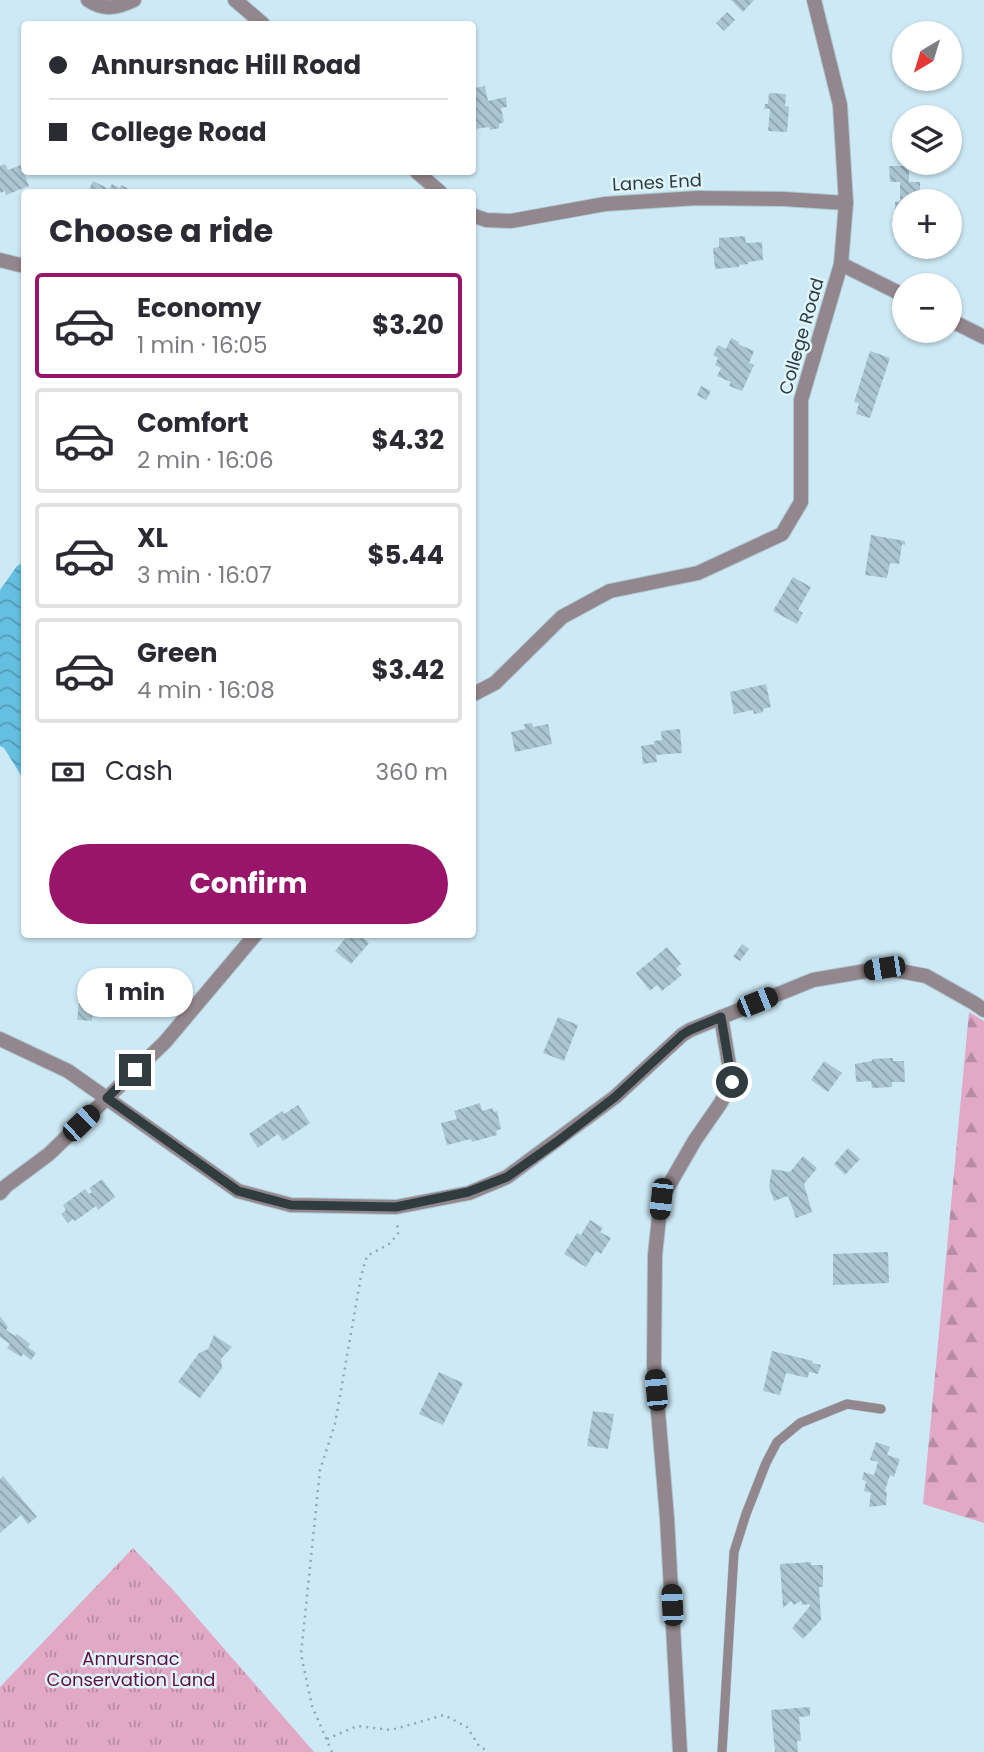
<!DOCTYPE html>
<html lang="en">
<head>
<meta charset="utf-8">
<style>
  body { margin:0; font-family:Poppins,sans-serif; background:#f7f7f7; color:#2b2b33; height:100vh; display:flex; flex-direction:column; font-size:26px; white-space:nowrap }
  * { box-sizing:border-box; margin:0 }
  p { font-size:23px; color:#7c7c81 }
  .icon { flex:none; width:38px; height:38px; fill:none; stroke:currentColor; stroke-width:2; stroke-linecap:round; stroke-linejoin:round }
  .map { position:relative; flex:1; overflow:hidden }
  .sheet { position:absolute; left:21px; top:189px; width:455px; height:749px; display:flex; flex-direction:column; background:#fff; border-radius:7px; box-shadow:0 2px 5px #0004 }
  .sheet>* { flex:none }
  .banner { position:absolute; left:21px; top:21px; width:455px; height:154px; border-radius:7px; box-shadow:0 2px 5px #0004; display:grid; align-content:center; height:154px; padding:0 28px; background:#fff }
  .needle { width:46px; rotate:218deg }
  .controls { position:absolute; left:892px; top:21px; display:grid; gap:14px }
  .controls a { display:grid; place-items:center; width:70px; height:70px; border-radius:50%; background:#fff; box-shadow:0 2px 5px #0004; font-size:35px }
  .end { position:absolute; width:32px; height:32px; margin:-16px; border:9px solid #313c40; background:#fff; box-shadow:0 0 0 4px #fff }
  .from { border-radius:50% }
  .bubble { position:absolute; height:49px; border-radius:24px; background:#fff; box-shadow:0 2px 5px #0004; font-size:23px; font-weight:700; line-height:49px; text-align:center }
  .car { position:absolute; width:21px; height:42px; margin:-21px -10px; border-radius:9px; box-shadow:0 0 5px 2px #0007; background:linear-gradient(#222 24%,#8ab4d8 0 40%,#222 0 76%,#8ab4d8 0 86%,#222 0) }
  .banner b { display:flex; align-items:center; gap:24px; height:66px; font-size:26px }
  .banner b+b { border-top:2px solid #e1e1e2 }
  .banner i { width:18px; height:18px; background:#2b2b33 }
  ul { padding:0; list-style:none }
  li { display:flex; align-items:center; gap:21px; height:105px; margin:0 14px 10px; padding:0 14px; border:4px solid #e1e1e2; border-radius:7px }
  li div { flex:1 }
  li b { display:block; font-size:26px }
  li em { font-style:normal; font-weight:700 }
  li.current { border-color:#99156a }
  li>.icon { width:63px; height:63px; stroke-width:1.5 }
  h2 { padding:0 28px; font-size:32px; line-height:84px }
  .pay { display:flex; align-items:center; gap:18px; height:77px; padding:0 28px; font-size:26px }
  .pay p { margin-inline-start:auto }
  .action { display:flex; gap:14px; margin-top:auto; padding:14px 28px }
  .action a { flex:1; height:80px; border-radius:42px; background:#99156a; color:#fff; font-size:28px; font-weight:700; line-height:80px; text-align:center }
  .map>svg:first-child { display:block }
  .forest { fill:url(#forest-firs) }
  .park { fill:url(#park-tufts) }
  .water { fill:url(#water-waves) }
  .building { fill:url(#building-back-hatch) }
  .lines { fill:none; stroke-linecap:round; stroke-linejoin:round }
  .service-casing { stroke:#aec6d1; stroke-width:10 }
  .minor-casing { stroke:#aec6d1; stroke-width:16 }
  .path { stroke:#92a7b0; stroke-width:2.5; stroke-dasharray:2 5; stroke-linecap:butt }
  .service { stroke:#92878c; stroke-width:9 }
  .minor { stroke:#92878c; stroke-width:14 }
  .route { stroke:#313c40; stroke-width:9 }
  .labels { text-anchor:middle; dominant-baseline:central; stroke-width:5; stroke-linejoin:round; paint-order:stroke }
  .street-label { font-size:18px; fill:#313c40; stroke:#dff6ff }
  .park-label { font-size:18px; fill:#630e44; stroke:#dff6ff }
</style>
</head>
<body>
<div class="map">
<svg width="984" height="1752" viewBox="0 0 984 1752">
  <defs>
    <pattern id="forest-firs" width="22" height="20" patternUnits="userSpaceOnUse" patternTransform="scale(1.75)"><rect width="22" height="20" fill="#e1a9c5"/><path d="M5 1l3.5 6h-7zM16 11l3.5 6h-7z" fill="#b78ba1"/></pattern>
    <pattern id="park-tufts" width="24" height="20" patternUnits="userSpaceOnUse" patternTransform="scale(1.75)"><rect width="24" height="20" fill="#e1a9c5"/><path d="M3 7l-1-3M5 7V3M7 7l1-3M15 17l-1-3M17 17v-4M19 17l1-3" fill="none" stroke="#b78ba1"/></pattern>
    <pattern id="water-waves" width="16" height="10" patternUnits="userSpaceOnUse" patternTransform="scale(1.75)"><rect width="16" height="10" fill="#64bfe0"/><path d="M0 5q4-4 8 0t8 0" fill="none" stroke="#539cb7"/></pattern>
    <pattern id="building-back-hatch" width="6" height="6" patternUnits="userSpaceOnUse" patternTransform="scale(1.75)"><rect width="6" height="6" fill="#abc6d2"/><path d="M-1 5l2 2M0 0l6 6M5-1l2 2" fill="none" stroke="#8ca2ac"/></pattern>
  </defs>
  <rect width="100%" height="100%" fill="#cde9f5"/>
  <path class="forest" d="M969 1012 984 1021V1523L923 1504Z"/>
  <path class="park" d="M133 1548 173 1590 314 1752H0V1687Z"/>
  <path class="water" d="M24 562V780L4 748 0 746V590L17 566Z"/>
  <g class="building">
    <path d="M731 0H754L743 12Z"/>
    <path d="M727 12 735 20 724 31 716 23Z"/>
    <path d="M485 86 488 101 506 97 507 107 501 108 504 122 499 124V128L490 130 489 127 475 129 472 116V92L475 91 474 88Z"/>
    <path d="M769 93 786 94 785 106 789 107 787 132 768 131 770 109H764L765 104H768Z"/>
    <path d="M5 164 8 170 21 165 29 186 6 195 5 191 0 193V166Z"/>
    <path d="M889 166H909V182H920V201H905V235H893L892 219H895V202L900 201V182H890Z"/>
    <path d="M93 181 109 189 112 184 120 188 121 185 129 189 127 192H88Z"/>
    <path d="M745 236 746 243 762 242 763 260 748 262V264L739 265V267L715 269 713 248 719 247V238Z"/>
    <path d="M731 338 739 342 738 344 754 351 749 363 754 365 742 391 729 386 731 382 717 376 721 368 715 365 718 358 713 355 718 345 726 349Z"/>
    <path d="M870 351 890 358 870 418 856 414 859 403 854 402Z"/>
    <path d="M701 386 711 391 706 400 697 395Z"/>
    <path d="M871 535 905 541V545L902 544 899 564 890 563 887 578 865 575Z"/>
    <path d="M793 577 811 587 798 610 803 613 797 624 773 611Z"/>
    <path d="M766 684 771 707 763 709V712L754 714 753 710 734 714 730 692Z"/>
    <path d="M532 723 533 727 548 724 552 744 515 752 511 732 525 729 524 724Z"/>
    <path d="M680 729 682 753 656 755 657 762 643 764 641 746 654 744V741L662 740 661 731Z"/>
    <path d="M349 934H359L369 943 351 964 335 951Z"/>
    <path d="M742 944 749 949 740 961 733 957Z"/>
    <path d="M667 947 681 964 676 969 682 975 662 991 657 985 650 991 636 973Z"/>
    <path d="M94 977 116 979 115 986 120 987 117 1010 93 1008 92 1021 77 1020 81 985 93 987Z"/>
    <path d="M558 1017 578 1025 564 1061 543 1053Z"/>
    <path d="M893 1058V1061H904L905 1082H892V1087L872 1088 871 1081 856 1082 855 1064 872 1061V1059Z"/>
    <path d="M824 1061 842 1073 828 1092 811 1080Z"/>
    <path d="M480 1103 482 1111 493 1108 494 1112 497 1111 501 1129 496 1131 497 1135 472 1142 471 1139 447 1145 441 1123 457 1119 454 1111Z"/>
    <path d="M298 1105 310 1123 283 1141 278 1134 258 1148 249 1134 282 1111 284 1114Z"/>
    <path d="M848 1148 860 1159 845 1175 834 1164Z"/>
    <path d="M803 1156 817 1168 804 1184 812 1212 796 1218 788 1196 774 1201 769 1186 772 1169 790 1172Z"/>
    <path d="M102 1179 115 1197 98 1210 96 1206 75 1221 73 1219 68 1223 61 1214 66 1210 63 1205 85 1189 89 1194 92 1192 89 1188Z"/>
    <path d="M590 1220 603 1228 600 1232 611 1238 601 1254 596 1251 586 1267 564 1254 577 1233 581 1235Z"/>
    <path d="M888 1252 889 1283 833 1285V1254Z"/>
    <path d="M0 1316 8 1327 6 1330 15 1336 17 1334 30 1344 28 1347 36 1353 31 1360 23 1354 21 1357 7 1348 10 1344 0 1337Z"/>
    <path d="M214 1335 232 1347 221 1359 222 1368 200 1398 178 1382 199 1353 208 1349Z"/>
    <path d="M772 1351 813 1361 812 1363 821 1365 818 1374 809 1372 808 1378 786 1373 780 1395 763 1391Z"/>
    <path d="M439 1372 463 1383 443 1425 419 1414Z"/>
    <path d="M593 1411 614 1414 608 1449 587 1446Z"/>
    <path d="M876 1442 890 1447 887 1455 900 1459 894 1477 890 1475 885 1491 887 1492 886 1505 869 1507 871 1493 864 1491 866 1481 862 1480 864 1472 874 1475 878 1462 870 1460Z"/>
    <path d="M3 1476 37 1517 28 1524 21 1515 0 1533V1479Z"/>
    <path d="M811 1562V1565H823V1587H819L821 1620 803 1639 792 1628 810 1606V1604L802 1605 801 1601 794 1605 791 1601 783 1608 780 1564Z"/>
    <path d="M810 1707V1716L799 1717 801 1741H797L798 1752H775L771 1710Z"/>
  </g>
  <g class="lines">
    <defs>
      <path id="service" d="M722 1752 734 1552 746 1514 766 1463 777 1442 800 1423 847 1404 881 1409"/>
      <g id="minor">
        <path d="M88 0C104 11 117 8 134 0"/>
        <path d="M235 0 263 24"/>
        <path d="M417 172 440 192"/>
        <path d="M472 215 486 220 511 221 605 204 697 198 784 199 846 203"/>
        <path d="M0 260 24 266"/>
        <path d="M841 264 905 296"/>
        <path d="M950 320 984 337"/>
        <path d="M472 695 495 683 562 617 610 591 698 573 782 534 801 502V400L841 264 846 203 840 105 814 0"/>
        <path d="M0 1039 68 1071 238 1191 291 1205 396 1207 469 1193 507 1177 615 1097 682 1035 690 1030 813 980 884 968 926 976 974 1003 984 1010"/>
        <path d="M0 1193 6 1186 49 1154 165 1042 256 934"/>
        <path d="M680 1752 667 1518 654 1364 655 1255 661 1199 695 1140 720 1104 732 1082 721 1017"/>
      </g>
    </defs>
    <use href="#service" class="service-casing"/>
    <use href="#minor" class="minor-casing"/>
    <g class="path">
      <path d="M327 1739 357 1726 391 1730 444 1715 467 1727 479 1746 489 1752"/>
      <path d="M332 1752 312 1706 301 1654 320 1470 335 1424 361 1276 367 1256 389 1244 398 1234 397 1221"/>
    </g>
    <use href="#service" class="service"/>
    <use href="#minor" class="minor"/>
  </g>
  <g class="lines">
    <path class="route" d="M135 1070 107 1098 238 1191 291 1205 396 1207 468 1192 507 1177 558 1141 615 1097 682 1035 690 1030 721 1017 732 1082"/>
  </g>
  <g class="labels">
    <g class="street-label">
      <text transform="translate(657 182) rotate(-3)">Lanes End</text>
      <text transform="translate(801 336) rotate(-74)">College Road</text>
    </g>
    <g class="park-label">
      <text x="131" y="1658">Annursnac<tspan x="131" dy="21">Conservation Land</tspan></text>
    </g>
  </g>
</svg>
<div class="controls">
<a><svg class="needle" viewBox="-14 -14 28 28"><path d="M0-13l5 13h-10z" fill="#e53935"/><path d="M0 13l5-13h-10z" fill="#7c7c81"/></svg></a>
<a><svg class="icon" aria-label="layers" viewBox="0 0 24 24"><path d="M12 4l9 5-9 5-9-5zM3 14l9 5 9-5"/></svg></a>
<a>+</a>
<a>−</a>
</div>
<i class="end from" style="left:732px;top:1082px"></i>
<i class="end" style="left:135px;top:1070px"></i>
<div class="bubble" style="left:77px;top:968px;width:116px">1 min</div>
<i class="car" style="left:884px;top:968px;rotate:261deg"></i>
<i class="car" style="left:757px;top:1002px;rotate:68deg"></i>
<i class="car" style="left:81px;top:1123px;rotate:46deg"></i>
<i class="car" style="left:661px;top:1199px;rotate:186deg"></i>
<i class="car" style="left:656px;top:1390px;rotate:355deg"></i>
<i class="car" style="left:672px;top:1605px;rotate:357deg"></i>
<div class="banner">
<b><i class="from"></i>Annursnac Hill Road</b>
<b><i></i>College Road</b>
</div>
<section class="sheet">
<h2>Choose a ride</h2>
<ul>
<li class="current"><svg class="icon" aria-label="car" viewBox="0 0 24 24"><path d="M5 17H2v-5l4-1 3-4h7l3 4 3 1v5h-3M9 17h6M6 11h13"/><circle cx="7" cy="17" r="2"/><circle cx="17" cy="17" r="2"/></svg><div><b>Economy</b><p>1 min · 16:05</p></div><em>$3.20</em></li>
<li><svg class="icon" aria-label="car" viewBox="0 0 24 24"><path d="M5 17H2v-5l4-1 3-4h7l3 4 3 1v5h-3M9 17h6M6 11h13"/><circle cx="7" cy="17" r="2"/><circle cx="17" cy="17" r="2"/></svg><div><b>Comfort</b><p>2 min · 16:06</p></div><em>$4.32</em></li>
<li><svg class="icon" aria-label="car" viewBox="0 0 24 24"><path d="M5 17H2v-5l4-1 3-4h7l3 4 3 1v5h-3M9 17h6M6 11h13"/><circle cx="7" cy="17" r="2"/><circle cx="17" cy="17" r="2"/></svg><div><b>XL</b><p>3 min · 16:07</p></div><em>$5.44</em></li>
<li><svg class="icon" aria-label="car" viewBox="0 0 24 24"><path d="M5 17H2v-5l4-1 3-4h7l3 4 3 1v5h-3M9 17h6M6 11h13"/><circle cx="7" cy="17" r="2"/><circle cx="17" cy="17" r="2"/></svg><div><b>Green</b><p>4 min · 16:08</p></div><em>$3.42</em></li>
</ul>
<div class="pay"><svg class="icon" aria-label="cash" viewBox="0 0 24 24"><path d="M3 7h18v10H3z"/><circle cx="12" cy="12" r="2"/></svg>Cash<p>360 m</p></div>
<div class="action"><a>Confirm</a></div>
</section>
</div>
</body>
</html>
